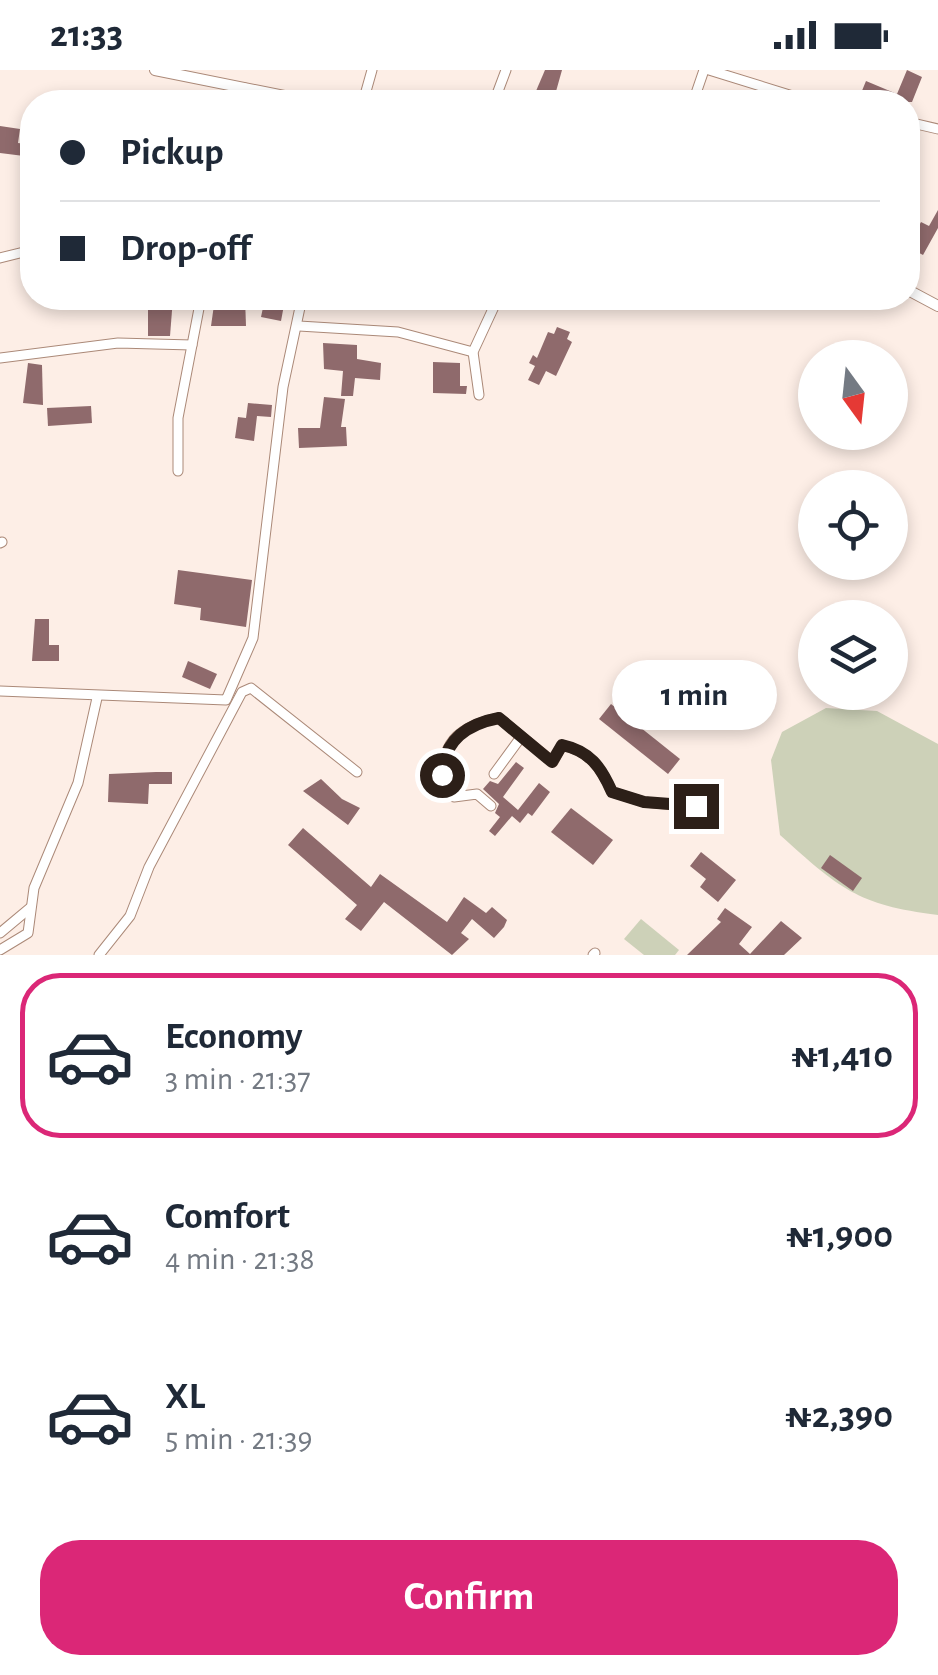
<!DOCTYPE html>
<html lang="en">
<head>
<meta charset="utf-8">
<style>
  body { margin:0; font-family:"Alegreya Sans",sans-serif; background:#f6f6f7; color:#1f2937; height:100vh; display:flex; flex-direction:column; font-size:38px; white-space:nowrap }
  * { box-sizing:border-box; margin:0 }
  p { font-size:32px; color:#747a83 }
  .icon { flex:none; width:55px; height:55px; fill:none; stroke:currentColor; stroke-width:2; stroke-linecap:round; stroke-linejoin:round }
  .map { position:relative; height:885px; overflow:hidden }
  .drawer { display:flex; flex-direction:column; background:#fff; flex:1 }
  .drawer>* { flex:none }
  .hud { position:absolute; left:20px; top:20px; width:900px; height:220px; border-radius:40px; box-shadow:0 5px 15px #0003; display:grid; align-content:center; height:220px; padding:0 40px; background:#fff }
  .needle { width:65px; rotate:165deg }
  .tools { position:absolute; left:798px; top:270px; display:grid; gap:20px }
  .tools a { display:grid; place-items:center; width:110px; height:110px; border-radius:50%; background:#fff; box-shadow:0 5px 15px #0003; font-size:50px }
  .end { position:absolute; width:45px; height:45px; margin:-22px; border:12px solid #2c1f18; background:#fff; box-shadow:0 0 0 5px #fff }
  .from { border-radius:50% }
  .bubble { position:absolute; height:70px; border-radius:35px; background:#fff; box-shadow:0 5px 15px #0003; font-size:32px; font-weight:600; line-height:70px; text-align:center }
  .hud b { display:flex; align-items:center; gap:35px; height:95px; font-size:38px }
  .hud b+b { border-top:2px solid #e0e1e3 }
  .hud i { width:25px; height:25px; background:#1f2937 }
  ul { padding:18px 0 0; list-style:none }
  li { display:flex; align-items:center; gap:30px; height:165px; margin:0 20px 15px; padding:0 20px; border:5px solid transparent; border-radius:40px }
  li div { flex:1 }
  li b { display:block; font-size:38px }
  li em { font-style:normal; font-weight:600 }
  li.active { border-color:#db2777 }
  li>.icon { width:90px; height:90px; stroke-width:1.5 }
  .button { display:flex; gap:20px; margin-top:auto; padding:20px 40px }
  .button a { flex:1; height:115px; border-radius:40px; background:#db2777; color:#fff; font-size:40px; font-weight:600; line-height:115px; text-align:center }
  .status { display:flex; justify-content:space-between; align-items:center; height:70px; padding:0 50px; background:#fff; direction:ltr }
  .status svg { height:28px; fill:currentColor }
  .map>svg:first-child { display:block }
  .green { fill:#cdd1b8 }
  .building { fill:#8f6a6c }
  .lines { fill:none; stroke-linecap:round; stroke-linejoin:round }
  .minor-casing { stroke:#ab8978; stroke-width:11 }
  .tertiary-casing { stroke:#ab8978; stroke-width:12 }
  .minor { stroke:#fff; stroke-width:9 }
  .tertiary { stroke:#fff; stroke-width:10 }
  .route { stroke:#2c1f18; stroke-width:12 }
</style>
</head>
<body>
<div class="status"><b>21:33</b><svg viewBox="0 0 49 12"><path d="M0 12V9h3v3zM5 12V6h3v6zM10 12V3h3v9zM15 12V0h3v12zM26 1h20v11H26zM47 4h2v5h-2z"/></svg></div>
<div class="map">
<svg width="938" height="885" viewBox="0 0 938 885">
  <rect width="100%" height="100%" fill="#fdeee6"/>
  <g class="green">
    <path d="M826 638 877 641 938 674V845C857 835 839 818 780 765L771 690 782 662Z"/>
    <path d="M641 849 679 880 675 885H644L624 869Z"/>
  </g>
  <g class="building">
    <path d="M545 0H562L553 32 533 28Z"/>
    <path d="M907 0 922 7 912 32H871L859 28 866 11 897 24Z"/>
    <path d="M0 56 20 59 18 73 26 74 24 86 0 83Z"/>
    <path d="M938 140V158L923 185 908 177 921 152 929 156Z"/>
    <path d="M148 228H173L170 266H148Z"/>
    <path d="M215 228H245L246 256H211Z"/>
    <path d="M265 228H294L292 235H284L281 251 261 247Z"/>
    <path d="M557 257 570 262 567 269 572 272 556 306 546 301 539 315 528 310 535 296 529 293 533 285 537 288 548 262 554 264Z"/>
    <path d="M323 273 357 275V289L381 293 380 310 355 308 353 326H341L343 301 324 299Z"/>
    <path d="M433 292 460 293V316H467L466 324 433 323Z"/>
    <path d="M28 293 42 295 43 335 23 333Z"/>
    <path d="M324 327 345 329 341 357H346L347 376 299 378 298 358H320Z"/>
    <path d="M248 333 272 335 271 347 257 346 254 371 235 368 238 347 246 348Z"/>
    <path d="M91 336 92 353 48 356 47 338Z"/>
    <path d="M178 500 252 510 246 557 200 550 201 538 174 534Z"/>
    <path d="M35 549H49V575H59V591H32Z"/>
    <path d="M188 591 217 604 210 619 182 607Z"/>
    <path d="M611 634 680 689 668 704 599 649Z"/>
    <path d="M516 692 524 698 503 727 518 740 539 713 550 722 532 746 528 743 520 753 512 746 495 766 489 761 500 747 495 743 499 734 483 719 490 711 498 714Z"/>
    <path d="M156 702H172V714H149L148 734 108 732 109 704Z"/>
    <path d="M321 709 342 729 360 738 348 755 303 721Z"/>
    <path d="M571 738 613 770 593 795 551 762Z"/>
    <path d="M303 758 371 817 380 804 447 852 464 827 486 843 492 837 507 850 504 857 494 868 472 849 461 863 469 869 452 885 384 832 361 861 345 849 357 835 288 775Z"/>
    <path d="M701 782 736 810 718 832 700 817 706 809 690 796Z"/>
    <path d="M830 785 862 808 853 821 821 798Z"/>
    <path d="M725 838 752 857 739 874 750 884 781 851 802 868 784 885H687L721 852 717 849Z"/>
  </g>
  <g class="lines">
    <defs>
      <g id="minor">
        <path d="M709 0 796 27 848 32"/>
        <path d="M244 32 245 18"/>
        <path d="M363 32 372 0"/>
        <path d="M494 32 506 0"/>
        <path d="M693 32 704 0"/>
        <path d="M908 52 938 59"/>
        <path d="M0 188 32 180"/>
        <path d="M299 256 398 262 473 282"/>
        <path d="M0 288 118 273 192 275"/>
        <path d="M479 325 473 282 498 228"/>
        <path d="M178 401V348L201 228"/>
        <path d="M0 473 2 472"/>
        <path d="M0 621 226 630 253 568 283 317 302 228"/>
        <path d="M494 704 521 667"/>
        <path d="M491 736 477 724 454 727C431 683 452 657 499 648L553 692 562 675C589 681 601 697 612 722L644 732 696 737"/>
        <path d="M0 863 30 838"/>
        <path d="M0 880 28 863 34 818 78 713 97 628"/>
        <path d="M99 885 130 846 149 797 242 622 251 618 357 702"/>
        <path d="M593 885 595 883"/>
      </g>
      <g id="tertiary">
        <path d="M155 0 314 32"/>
        <path d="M908 220 938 236"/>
      </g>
    </defs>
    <use href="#minor" class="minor-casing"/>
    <use href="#tertiary" class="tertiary-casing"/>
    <use href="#minor" class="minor"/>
    <use href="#tertiary" class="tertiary"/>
  </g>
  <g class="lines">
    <path class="route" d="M442 705C444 670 467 654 499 648L552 692 562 675C590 681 601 697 612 722L644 732 696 736"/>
  </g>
</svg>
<div class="tools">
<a><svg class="needle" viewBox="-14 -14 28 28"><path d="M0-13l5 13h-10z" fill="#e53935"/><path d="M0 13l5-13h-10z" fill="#747a83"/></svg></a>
<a><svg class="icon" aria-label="locate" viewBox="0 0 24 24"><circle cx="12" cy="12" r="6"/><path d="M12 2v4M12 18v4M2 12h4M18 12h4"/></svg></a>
<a><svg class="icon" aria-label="layers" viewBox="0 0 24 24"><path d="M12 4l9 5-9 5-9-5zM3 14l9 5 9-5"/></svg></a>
</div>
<i class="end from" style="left:442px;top:705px"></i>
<i class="end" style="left:696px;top:736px"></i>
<div class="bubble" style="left:612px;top:590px;width:165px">1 min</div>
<div class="hud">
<b><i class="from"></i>Pickup</b>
<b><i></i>Drop-off</b>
</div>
</div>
<section class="drawer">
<ul>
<li class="active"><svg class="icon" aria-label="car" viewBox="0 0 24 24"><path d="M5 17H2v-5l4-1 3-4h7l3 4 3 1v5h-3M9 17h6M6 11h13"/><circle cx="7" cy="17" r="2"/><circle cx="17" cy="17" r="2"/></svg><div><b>Economy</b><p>3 min · 21:37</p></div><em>₦1,410</em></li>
<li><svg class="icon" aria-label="car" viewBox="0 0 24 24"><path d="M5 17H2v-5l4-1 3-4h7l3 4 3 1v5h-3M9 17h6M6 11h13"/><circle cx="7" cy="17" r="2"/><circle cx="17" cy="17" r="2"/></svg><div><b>Comfort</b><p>4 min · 21:38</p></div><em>₦1,900</em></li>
<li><svg class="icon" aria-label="car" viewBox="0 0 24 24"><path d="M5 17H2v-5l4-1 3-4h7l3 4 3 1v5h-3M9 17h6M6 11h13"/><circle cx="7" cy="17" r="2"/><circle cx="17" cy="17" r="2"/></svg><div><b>XL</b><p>5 min · 21:39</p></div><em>₦2,390</em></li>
</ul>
<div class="button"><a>Confirm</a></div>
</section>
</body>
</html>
